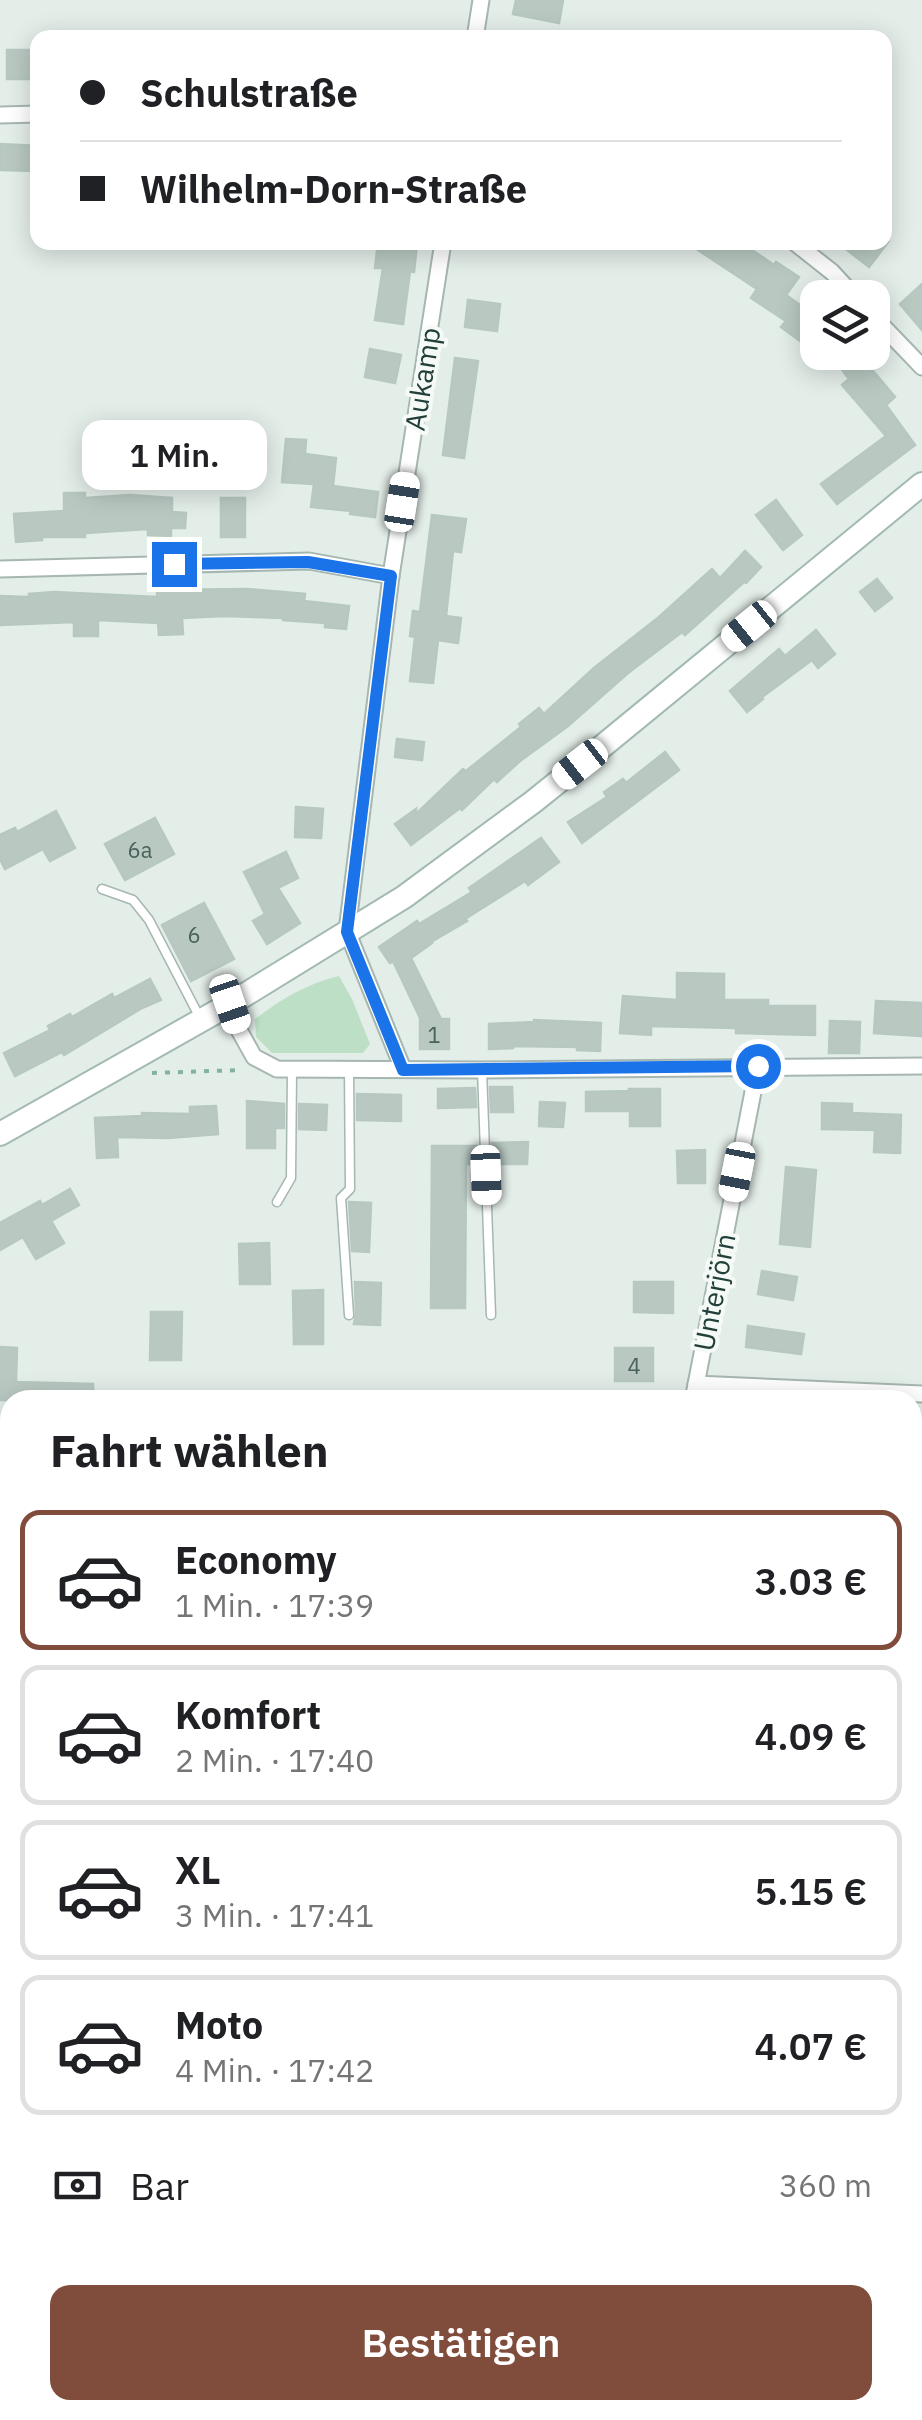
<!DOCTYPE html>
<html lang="de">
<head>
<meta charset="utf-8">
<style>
  body { margin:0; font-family:"IBM Plex Sans",sans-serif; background:#f6f6f6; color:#202124; height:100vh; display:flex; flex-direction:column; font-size:38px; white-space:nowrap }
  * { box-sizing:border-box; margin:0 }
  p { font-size:32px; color:#757577 }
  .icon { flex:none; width:55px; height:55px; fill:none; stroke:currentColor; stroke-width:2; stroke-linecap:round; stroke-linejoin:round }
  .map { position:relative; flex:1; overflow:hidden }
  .drawer { position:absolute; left:0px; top:1390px; width:922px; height:1030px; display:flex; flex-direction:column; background:#fff; border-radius:30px 30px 0 0; box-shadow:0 5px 25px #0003 }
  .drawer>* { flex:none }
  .banner { position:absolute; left:30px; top:30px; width:862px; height:220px; border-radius:20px; box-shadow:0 5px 25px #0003; display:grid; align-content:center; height:220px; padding:0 50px; background:#fff }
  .fabs { position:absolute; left:800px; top:280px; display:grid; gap:20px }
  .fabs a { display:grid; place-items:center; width:90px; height:90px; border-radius:20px; background:#fff; box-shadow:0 5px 25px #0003; font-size:50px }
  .end { position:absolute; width:45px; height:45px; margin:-22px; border:12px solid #1a73e8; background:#fff; box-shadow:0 0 0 5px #fff }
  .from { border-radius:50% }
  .bubble { position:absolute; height:70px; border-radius:20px; background:#fff; box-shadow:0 5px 25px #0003; font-size:32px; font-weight:600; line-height:70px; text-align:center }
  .car { position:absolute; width:30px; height:60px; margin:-30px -15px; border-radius:12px; box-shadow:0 0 8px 2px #0007; background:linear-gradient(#fff 24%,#345 0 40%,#fff 0 76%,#345 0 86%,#fff 0) }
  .banner b { display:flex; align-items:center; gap:35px; height:95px; font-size:38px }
  .banner b+b { border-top:2px solid #e0e0e0 }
  .banner i { width:25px; height:25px; background:#202124 }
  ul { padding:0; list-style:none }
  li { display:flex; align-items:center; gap:30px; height:140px; margin:0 20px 15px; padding:0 30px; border:5px solid #e0e0e0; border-radius:20px }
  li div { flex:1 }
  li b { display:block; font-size:38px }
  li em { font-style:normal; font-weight:600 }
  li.selected { border-color:#804c3c }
  li>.icon { width:90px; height:90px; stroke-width:1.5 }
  h2 { padding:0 50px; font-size:45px; line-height:120px }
  .pay { display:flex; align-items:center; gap:25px; height:110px; padding:0 50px; font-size:38px }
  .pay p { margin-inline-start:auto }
  .cta { display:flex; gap:20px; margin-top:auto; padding:20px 50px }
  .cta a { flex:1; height:115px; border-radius:20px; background:#804c3c; color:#fff; font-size:40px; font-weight:600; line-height:115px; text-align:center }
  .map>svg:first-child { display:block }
  .green { fill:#bcdfc6 }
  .building { fill:#b9c9c2; stroke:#b6c8c1; stroke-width:2.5 }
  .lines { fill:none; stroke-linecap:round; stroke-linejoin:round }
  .lane-casing { stroke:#a6b6b1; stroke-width:11 }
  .street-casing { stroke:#a6b6b1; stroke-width:19 }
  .secondary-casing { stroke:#a2bab2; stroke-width:26 }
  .path { stroke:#83b2a4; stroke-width:4; stroke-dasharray:5 8; stroke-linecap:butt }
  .lane { stroke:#fff; stroke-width:8 }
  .street { stroke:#fff; stroke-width:15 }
  .secondary { stroke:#fff; stroke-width:22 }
  .route { stroke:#1a73e8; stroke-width:12 }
  .labels { text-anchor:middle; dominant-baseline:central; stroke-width:8; stroke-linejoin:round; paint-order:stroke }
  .number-label { font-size:22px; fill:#48625b }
  .street-label { font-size:28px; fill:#224039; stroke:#f5faf7 }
</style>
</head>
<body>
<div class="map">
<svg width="922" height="2420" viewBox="0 0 922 2420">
  <rect width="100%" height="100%" fill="#e4eee9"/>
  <path class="green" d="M339 976 352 999 370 1044 363 1053H272L256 1037 255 1019C280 1000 308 983 339 976Z"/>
  <g class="building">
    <path d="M516 0H563L559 23 513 14Z"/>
    <path d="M7 50H35L36 79H7Z"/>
    <path d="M0 144 38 146V171L0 170Z"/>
    <path d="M378 242 417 244 414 272 410 271 403 324 375 320 383 268H375Z"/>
    <path d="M686 242H740L774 265 776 262 799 277 786 295 818 318V331L807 346 781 327 786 321 751 298 757 289Z"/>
    <path d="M837 242H888L869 267Z"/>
    <path d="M922 284V330L900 304Z"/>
    <path d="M468 300 500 304 497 331 465 327Z"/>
    <path d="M370 349 401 355 395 383 365 377Z"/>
    <path d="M829 352H857L895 397 886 405 915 445 837 504 821 484 886 436 842 385 849 379Z"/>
    <path d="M455 358 478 361 464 458 443 455Z"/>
    <path d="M286 439 306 440 305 454 336 458 333 486 378 492 375 517 350 514 351 511 311 507 314 484 282 482Z"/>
    <path d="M64 493H85V498L130 495 172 498V512L186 513 185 528H171V536L148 535V529L85 533V537H42V540L16 542 14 514 64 511Z"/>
    <rect x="221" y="498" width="24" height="39"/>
    <path d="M776 500 802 535 783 550 756 515Z"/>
    <path d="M432 515 466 519 461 552 453 551 446 616 461 618 458 643 438 640 433 683 410 681 415 637 410 636 413 611 420 612Z"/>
    <path d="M745 551 761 567 746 583 744 582 685 635 682 632 628 673 568 726 520 761 497 782 494 779 462 810 460 808 411 845 395 824 416 809 415 815 463 769 466 771 521 727 519 724 539 708 544 714 594 668 659 617 712 569 720 578Z"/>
    <path d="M877 579 892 598 875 611 860 592Z"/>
    <path d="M247 589 305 594 304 601 349 606 346 629 325 627V623L283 620V618L223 616 182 618 183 634 159 635 158 623 98 620V636H74V622L0 625V596L29 597V594L54 592 157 597V590Z"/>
    <path d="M816 630 835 654 818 668 812 660 762 697 763 699 747 712 730 691 779 649 785 656Z"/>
    <path d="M397 739 424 742 422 760 395 757Z"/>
    <path d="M665 752 679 770 582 843 568 822 607 797 604 792 623 779 626 783Z"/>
    <path d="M296 807 323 809 321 838 295 837Z"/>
    <path d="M56 811 75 848 50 861 43 849 5 869 0 859V835L15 828 17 832Z"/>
    <path d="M155 818 174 854 125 880 105 844Z"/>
    <path d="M541 838 559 862 528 885 525 881 465 919 467 921 431 942 432 943 411 958 441 1019H449V1049H420V1018L393 961 390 963 379 947 417 921 419 924 472 892 469 888Z"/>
    <path d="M286 852 298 878 278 888 300 923 267 944 253 921 265 914 244 872Z"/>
    <path d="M204 903 234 959 191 981 162 925Z"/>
    <path d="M677 973 724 974V1000H768V1006H815V1035L736 1033V1028L651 1026V1035L620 1033 623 996 677 1000Z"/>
    <path d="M150 979 161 1000 142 1008 64 1055 62 1052 15 1076 4 1053 50 1030 48 1026 70 1014 72 1017 112 994 114 998Z"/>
    <path d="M876 1001 922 1003V1036L874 1033Z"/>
    <path d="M534 1020 601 1023 600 1051 577 1050V1047L513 1046V1048L489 1049V1024L534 1022Z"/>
    <path d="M830 1021 860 1022 859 1053H829Z"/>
    <path d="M490 1087H512L513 1112H491Z"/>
    <path d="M475 1088 476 1107 438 1108V1089Z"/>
    <path d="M629 1089H660V1126H630V1111H586V1092L629 1091Z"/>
    <path d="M357 1094 401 1095V1121L357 1120Z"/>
    <path d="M247 1101 284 1104V1128H275V1148H247Z"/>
    <path d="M540 1102 565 1103 563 1127 539 1126Z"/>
    <path d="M822 1103 852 1104V1113L901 1115 900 1153 874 1152 875 1130 822 1129Z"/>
    <path d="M299 1104 327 1105 326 1130 299 1129Z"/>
    <path d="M216 1106 218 1134 168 1138 117 1137 118 1157 97 1158 95 1118 142 1116V1113L190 1114V1107Z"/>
    <path d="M528 1142 527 1164H493L492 1143Z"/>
    <path d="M432 1146H477L478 1164H466L465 1308H431Z"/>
    <path d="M705 1150V1183H678L677 1151Z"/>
    <path d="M786 1167 816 1170 810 1247 780 1244Z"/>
    <path d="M70 1189 79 1205 51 1221 64 1243 36 1259 23 1237 0 1250V1223L40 1201 42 1205Z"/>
    <path d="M349 1202 371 1203 369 1252 352 1251Z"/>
    <path d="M269 1243 270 1284H240L239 1244Z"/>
    <path d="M762 1271 797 1277 793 1300 758 1294Z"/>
    <path d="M355 1282 381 1283 380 1325 354 1324 356 1314Z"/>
    <path d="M634 1282H673V1313L634 1312Z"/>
    <path d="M323 1290V1344H294L293 1291Z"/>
    <path d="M151 1312H182L181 1360H150Z"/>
    <path d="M748 1326 804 1334 801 1354 746 1347Z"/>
    <path d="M0 1347 17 1348 16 1382 93 1384V1400H0Z"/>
    <rect x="615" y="1348" width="38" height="33"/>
  </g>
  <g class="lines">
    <defs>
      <g id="lane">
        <path d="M102 889 133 900 149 920 199 1016"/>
        <path d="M482 1070 491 1315"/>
        <path d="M277 1202 291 1178 292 1070"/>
        <path d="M349 1315 341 1198 350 1189 349 1070"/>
      </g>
      <g id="street">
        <path d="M475 38 481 0"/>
        <path d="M0 115 38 114"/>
        <path d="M794 242 832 272 856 298"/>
        <path d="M872 315 922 367"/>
        <path d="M0 569 309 561 391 576"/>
        <path d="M230 1004 239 1030 254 1057 277 1069 482 1070 922 1066"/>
        <path d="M403 1069 347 931 391 576 443 242"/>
        <path d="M696 1384 922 1394"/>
        <path d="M693 1400 758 1066"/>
        <path d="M912 1805H922"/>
        <path d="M912 2082 922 2083"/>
        <path d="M504 2420 506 2410"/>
        <path d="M906 2420V2410"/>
      </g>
      <path id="secondary" d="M0 1134 230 1004 404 897 533 802 604 745 922 484"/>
    </defs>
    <use href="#lane" class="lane-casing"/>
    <use href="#street" class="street-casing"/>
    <use href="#secondary" class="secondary-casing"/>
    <g class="path">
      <path d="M152 1073 242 1070"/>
      <path d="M912 2272 922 2105"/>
    </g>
    <use href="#lane" class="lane"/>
    <use href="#street" class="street"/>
    <use href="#secondary" class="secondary"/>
  </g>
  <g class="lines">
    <path class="route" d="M174 564 308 562 391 576 347 932 403 1070 758 1066"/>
  </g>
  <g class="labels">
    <g class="number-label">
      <text x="140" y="849">6a</text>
      <text x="194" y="934">6</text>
      <text x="434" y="1034">1</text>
      <text x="634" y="1365">4</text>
    </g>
    <g class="street-label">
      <text transform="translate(422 379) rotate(-81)">Aukamp</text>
      <text transform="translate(714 1292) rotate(-79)">Unterjörn</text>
    </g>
  </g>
</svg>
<div class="fabs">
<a><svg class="icon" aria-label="layers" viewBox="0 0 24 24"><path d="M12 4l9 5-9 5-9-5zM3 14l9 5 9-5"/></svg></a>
</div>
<i class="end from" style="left:758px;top:1066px"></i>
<i class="end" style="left:174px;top:564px"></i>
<div class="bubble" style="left:82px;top:420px;width:185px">1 Min.</div>
<i class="car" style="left:402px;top:502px;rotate:9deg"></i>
<i class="car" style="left:749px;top:626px;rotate:231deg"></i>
<i class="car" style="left:580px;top:764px;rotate:232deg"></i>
<i class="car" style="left:230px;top:1004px;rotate:161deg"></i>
<i class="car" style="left:737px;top:1172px;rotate:191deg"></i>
<i class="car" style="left:486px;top:1175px;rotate:178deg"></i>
<div class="banner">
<b><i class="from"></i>Schulstraße</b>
<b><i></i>Wilhelm-Dorn-Straße</b>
</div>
<section class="drawer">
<h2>Fahrt wählen</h2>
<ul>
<li class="selected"><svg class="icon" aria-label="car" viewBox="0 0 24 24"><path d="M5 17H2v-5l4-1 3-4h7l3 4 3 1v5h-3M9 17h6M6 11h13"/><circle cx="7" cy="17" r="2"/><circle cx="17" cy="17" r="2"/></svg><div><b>Economy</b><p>1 Min. · 17:39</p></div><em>3.03 €</em></li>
<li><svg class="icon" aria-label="car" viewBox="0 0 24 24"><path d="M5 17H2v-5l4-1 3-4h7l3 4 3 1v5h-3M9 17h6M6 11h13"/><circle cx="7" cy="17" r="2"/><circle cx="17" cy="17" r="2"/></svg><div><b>Komfort</b><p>2 Min. · 17:40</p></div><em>4.09 €</em></li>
<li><svg class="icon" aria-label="car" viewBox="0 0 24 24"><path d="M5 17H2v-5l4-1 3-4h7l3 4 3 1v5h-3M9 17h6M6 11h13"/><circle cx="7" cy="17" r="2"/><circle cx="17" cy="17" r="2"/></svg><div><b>XL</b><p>3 Min. · 17:41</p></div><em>5.15 €</em></li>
<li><svg class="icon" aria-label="car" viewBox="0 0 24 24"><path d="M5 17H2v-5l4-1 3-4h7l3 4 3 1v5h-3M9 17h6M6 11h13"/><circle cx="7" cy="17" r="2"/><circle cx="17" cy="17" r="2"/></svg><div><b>Moto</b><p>4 Min. · 17:42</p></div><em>4.07 €</em></li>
</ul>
<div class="pay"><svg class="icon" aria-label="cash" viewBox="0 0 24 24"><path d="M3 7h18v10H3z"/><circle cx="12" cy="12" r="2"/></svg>Bar<p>360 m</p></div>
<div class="cta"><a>Bestätigen</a></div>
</section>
</div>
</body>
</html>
